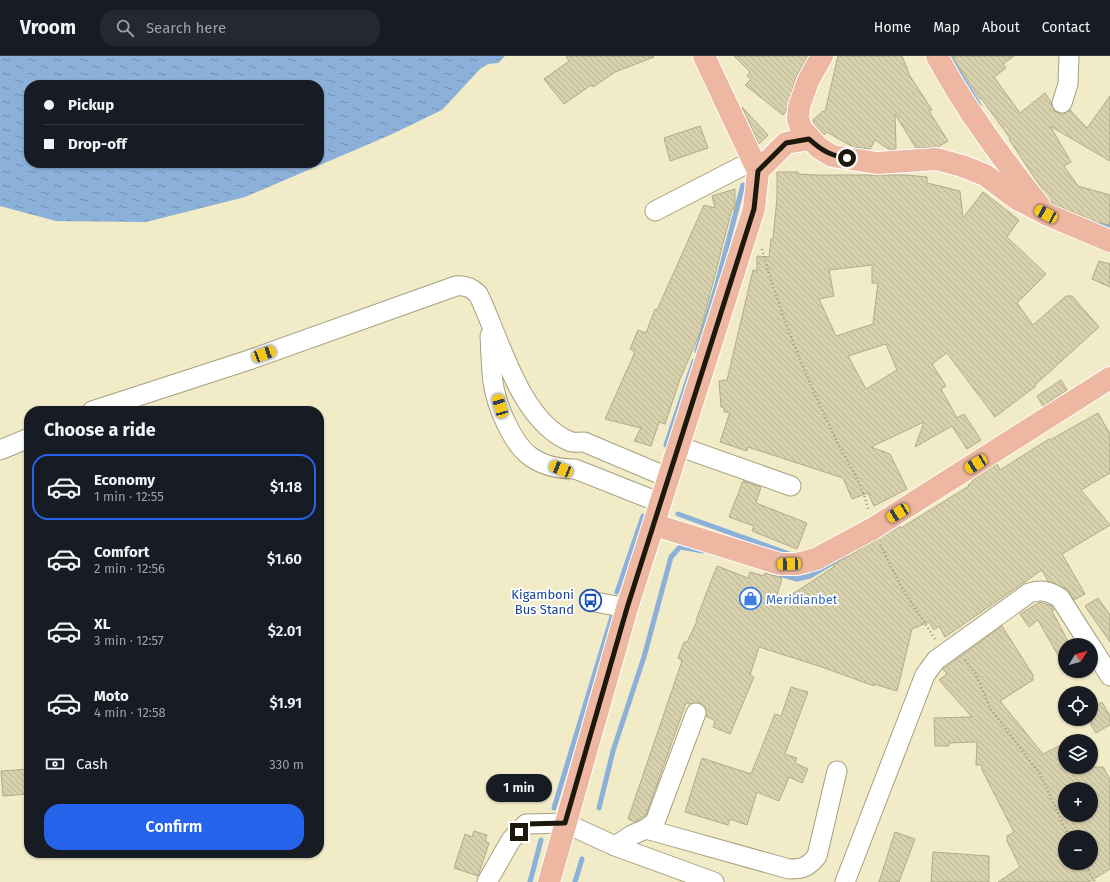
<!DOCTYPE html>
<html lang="en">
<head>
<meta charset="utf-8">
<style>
  body { margin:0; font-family:"Fira Sans",sans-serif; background:#242831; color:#f1f3f6; height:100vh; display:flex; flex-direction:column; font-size:15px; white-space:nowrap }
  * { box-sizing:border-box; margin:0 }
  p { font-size:13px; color:#9ea1a6 }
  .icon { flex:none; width:22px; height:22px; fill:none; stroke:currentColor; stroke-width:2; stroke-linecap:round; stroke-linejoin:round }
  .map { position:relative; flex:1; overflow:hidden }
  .details { position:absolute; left:24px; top:350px; width:300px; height:452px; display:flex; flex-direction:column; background:#171b24; border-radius:16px; box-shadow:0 1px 3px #0004 }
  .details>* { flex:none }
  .banner { position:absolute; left:24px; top:24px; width:300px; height:88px; border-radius:16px; box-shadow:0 1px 3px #0004; display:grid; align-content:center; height:88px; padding:0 20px; background:#171b24 }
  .needle { width:26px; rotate:53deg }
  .buttons { position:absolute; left:1058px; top:582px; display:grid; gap:8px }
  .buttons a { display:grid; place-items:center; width:40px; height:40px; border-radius:50%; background:#171b24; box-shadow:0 1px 3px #0004; font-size:20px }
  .end { position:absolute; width:18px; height:18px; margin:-9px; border:5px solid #1c190c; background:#fff; box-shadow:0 0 0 2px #fff }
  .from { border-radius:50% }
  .bubble { position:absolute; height:28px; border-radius:14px; background:#171b24; box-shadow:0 1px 3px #0004; font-size:13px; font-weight:600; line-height:28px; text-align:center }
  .car { position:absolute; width:12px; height:24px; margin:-12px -6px; border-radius:5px; box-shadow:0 0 3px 1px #0007; background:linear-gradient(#f5c518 24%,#345 0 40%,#f5c518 0 76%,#345 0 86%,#f5c518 0) }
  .banner b { display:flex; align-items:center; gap:14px; height:38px; font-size:15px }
  .banner b+b { border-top:1px solid #363941 }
  .banner i { width:10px; height:10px; background:#f1f3f6 }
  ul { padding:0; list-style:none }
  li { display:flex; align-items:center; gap:12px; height:66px; margin:0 8px 6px; padding:0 12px; border:2px solid transparent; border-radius:16px }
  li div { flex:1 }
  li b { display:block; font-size:15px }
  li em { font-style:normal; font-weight:600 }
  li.selected { border-color:#2563eb }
  li>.icon { width:36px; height:36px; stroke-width:1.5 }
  h2 { padding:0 20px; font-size:18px; line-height:48px }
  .pay { display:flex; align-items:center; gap:10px; height:44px; padding:0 20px; font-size:15px }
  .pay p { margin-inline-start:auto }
  .cta { display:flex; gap:8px; margin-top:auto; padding:8px 20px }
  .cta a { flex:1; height:46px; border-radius:16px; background:#2563eb; color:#fff; font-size:16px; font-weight:600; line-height:46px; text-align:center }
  header { display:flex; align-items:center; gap:24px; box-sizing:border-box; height:56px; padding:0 20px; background:#171b24; border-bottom:1px solid #363941 }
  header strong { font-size:19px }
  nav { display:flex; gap:22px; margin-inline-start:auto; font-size:14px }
  .search { width:280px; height:36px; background:#242831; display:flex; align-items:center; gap:10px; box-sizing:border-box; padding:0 14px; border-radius:16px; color:#9ea1a6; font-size:15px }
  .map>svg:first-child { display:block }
  .water { fill:url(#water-ripples); fill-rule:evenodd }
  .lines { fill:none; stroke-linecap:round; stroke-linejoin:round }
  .stream { stroke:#8bb0d9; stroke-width:5 }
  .building { fill:url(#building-back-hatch); stroke:#b1ab89; fill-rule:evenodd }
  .minor-casing { stroke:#a7a17f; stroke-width:21 }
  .major-casing { stroke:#fff; stroke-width:24 }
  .path { stroke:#9a967b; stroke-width:2.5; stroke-dasharray:1 3; stroke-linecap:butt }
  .minor { stroke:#fff; stroke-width:19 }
  .major { stroke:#edb7a1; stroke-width:22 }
  .route { stroke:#1c190c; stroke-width:5 }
  .labels { text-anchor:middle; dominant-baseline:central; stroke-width:3.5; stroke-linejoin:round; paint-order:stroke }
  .transit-label { font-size:13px; fill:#164399; stroke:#fff; text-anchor:end }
  .shop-label { font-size:13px; fill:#366cbe; stroke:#fff; text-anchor:start }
</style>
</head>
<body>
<header>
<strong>Vroom</strong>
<div class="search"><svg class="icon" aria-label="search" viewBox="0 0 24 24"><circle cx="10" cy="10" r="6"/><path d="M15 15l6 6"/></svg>Search here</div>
<nav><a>Home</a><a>Map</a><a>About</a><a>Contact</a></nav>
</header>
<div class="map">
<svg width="1110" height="826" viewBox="0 0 1110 826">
  <defs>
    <pattern id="water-ripples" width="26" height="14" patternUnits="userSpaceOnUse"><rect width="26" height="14" fill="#8bb0d9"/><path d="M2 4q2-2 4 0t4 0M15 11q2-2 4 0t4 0" fill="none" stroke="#718eae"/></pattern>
    <pattern id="building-back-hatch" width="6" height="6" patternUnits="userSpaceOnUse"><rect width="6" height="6" fill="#d8d1ae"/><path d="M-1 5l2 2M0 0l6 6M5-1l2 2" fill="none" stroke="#b9b394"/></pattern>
  </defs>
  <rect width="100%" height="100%" fill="#f1ebc7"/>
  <path class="water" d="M0 0H505L498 7 488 8 480 13 442 54 390 79 245 141 146 166 56 165 0 150ZM29 29H319V107H29Z"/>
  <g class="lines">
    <g class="stream">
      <path d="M949 0 979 49"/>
      <path d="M1095 168 1110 171"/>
      <path d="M697 295 716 232 743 129"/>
      <path d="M666 389 694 305"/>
      <path d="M678 458 792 499"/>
      <path d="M776 517 797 523 810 520 845 499"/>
      <path d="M617 536 643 460"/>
      <path d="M554 752 614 554"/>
      <path d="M599 752 613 695 644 601 671 501 680 491 703 495"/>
      <path d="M530 826 541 784"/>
      <path d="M575 826 582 803"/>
    </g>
  </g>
  <g class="building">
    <path d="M566 0H653L654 1 615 16 593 31 591 29 564 48 544 23 569 5Z"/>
    <path d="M734 0H808L796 21 786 55 783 59 745 29 751 23 747 20 750 16Z"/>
    <path d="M838 0H902L910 20 932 54 929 55 948 85 938 91 916 92 895 58 896 93 890 94 875 84 870 93 853 91 827 76 824 79 813 66V64L823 55 825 56Z"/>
    <path d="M952 0H1014L1003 8 1006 12 994 21 1020 57 1045 37 1051 46 1054 55 1062 59 1070 54 1087 72 1110 40V105L1050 70 1071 106 1064 110 1078 130 1110 139V169L1096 166 1051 147 1009 83 1010 82 981 42 980 43Z"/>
    <path d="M742 51 768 79 759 88Z"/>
    <path d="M700 70 708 92 670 105 664 82Z"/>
    <path d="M777 116H798V118L816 119H905L927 121V127L960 135 963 162 983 136 1019 164 1007 181 1046 218 1017 247 1033 269 1066 240H1072L1099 271 1035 329 1036 330 995 361 947 297 932 308 946 330 941 333 957 362 964 358 981 384 967 393 952 370 915 391 924 366 871 391 890 398 907 433 874 450 868 437 852 443 843 422 748 391 747 395 720 386 730 356H724V351H721L719 325 727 324 753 214 757 215V200L769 201 771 183H773L777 142ZM872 209V227H878L873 268 836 280 819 243 834 240 829 214ZM886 288 897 314 866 333 848 300Z"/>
    <path d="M735 133V154L732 153 700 277 680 323 665 368 659 366 651 390 634 385 641 372 605 363 635 296 630 293 638 274 646 277 655 253 657 254 704 149 715 152 712 140Z"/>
    <path d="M1099 205 1110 208V231L1092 223Z"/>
    <path d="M1061 324 1067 334 1043 350 1037 340Z"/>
    <path d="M1098 357 1110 378V417L1081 434 1110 469 1062 498 1085 538 1074 544 1066 533 1048 525 1042 514 945 581 939 570 934 574 929 566 912 573 897 635 874 628V630L822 611 759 591 750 619 754 621 730 678 713 671 715 665 706 660 704 650 699 647 689 648 686 647 646 759 635 766 628 763 682 605 678 602 684 586H687L697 565 696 564 717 510 748 522 750 516 764 520 765 517 782 522 774 550 834 511 833 509 900 470 901 472 969 430 968 429 973 426 972 424 997 408 1000 414 1049 383 1050 384Z"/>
    <path d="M743 425 761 431 756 447 807 467 797 493 752 475 754 470 729 461Z"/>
    <path d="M1098 542 1110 559V586L1085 550Z"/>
    <path d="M1040 546 1052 550 1054 554 1052 555 1070 589H1065V612L1038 564 1029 571 1020 558Z"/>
    <path d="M1002 570 1033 619V624L1000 645 1043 698 1065 687V711H1103L1110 723V813L1089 826H998L1020 811 1007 785V780L1014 776 982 714V709H976L977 686 949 687V690H935L934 662 972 661 939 624 947 618 943 613ZM1065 733H1091V759H1065ZM1065 781H1091V807H1065Z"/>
    <path d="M791 631 808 636 785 698 797 702 795 707 808 713 802 727 789 721 779 745 757 736 747 769 730 763 728 769 685 756 702 702 751 718 775 658 781 660Z"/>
    <path d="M1102 646 1110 660V669L1096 677 1091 669V653Z"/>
    <path d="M29 713V738L3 740 1 715Z"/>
    <path d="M474 775 487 779 485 785 489 787 478 820 454 812 465 778 472 781Z"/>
    <path d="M895 776 915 783 899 826H879Z"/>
    <path d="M933 796 989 800V826H931Z"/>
  </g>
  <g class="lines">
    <defs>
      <g id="minor">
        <path d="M1062 47 1068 28 1069 0"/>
        <path d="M655 155 752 105"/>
        <path d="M490 280C491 295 491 311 493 326 496 348 512 388 531 401 544 410 561 413 575 413L661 447"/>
        <path d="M92 355 249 304 456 230C465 229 471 231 478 238 500 282 519 364 569 385 573 387 579 386 584 386L667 421"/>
        <path d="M678 390 791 430"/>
        <path d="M0 394 29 382"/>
        <path d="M590 545 627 552"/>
        <path d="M1091 590 1110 620"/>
        <path d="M646 773 789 813C803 813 808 811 817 800L837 715"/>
        <path d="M615 790 632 779 646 773 655 766 696 657"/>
        <path d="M487 826 511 784 526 768 565 767 615 790 714 826"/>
        <path d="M845 826 925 619 936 604 1029 537C1041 533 1049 535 1060 542L1090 589"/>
      </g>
      <g id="major">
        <path d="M822 0 808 25 799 51 798 63 801 72 818 91 832 100 877 107 937 103 962 110 985 119 1017 143 1046 158 1110 185"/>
        <path d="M937 0C965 53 1002 102 1039 149"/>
        <path d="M758 115 786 87 809 83"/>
        <path d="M655 469 780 508H797L816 503 872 473 1110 322"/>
        <path d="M549 826 627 552 754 153 758 115 704 0"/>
      </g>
    </defs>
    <use href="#minor" class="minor-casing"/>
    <use href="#major" class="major-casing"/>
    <g class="path">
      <path d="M762 193C779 255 804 317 832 375 843 400 862 425 868 453"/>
      <path d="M880 489 902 532 935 583"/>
      <path d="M965 604 976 619 990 652 1040 718 1069 781"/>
      <path d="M1084 807 1095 826"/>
    </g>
    <use href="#minor" class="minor"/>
    <use href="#major" class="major"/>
  </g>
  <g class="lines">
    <path class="route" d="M519 776 526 768 565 767 627 552 754 153 758 115 786 87 809 83C821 94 831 100 847 102"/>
  </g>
  <defs>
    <symbol id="shop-ring" viewBox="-11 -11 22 22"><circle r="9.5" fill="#fff" stroke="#3f7fe0" stroke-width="1.5"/><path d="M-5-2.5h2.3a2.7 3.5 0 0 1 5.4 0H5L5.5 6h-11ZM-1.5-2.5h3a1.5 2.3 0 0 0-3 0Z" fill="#3f7fe0"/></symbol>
    <symbol id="bus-ring" viewBox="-11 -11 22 22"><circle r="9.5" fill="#fff" stroke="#1a4fb4" stroke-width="1.5"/><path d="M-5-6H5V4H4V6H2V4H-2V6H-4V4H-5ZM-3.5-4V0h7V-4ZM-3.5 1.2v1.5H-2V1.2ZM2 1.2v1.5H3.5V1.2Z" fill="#1a4fb4"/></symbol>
  </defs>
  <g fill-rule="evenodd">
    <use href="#shop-ring" x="738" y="530" width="25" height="25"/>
    <use href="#bus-ring" x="578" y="532" width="25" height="25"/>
  </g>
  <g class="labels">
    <g class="transit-label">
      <text x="574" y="538">Kigamboni<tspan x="574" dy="15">Bus Stand</tspan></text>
    </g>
    <g class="shop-label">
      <text x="766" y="543">Meridianbet</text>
    </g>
  </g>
</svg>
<div class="buttons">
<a><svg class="needle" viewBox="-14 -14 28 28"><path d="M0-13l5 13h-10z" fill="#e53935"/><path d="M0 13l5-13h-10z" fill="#9ea1a6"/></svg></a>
<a><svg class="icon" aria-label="locate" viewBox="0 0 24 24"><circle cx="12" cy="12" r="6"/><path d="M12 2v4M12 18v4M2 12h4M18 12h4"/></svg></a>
<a><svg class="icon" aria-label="layers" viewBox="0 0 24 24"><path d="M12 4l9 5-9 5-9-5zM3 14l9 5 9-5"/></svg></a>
<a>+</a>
<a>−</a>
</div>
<i class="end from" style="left:847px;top:102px"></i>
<i class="end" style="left:519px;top:776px"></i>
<div class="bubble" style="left:486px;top:718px;width:66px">1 min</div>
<i class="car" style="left:1046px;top:158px;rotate:298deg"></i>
<i class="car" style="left:264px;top:298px;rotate:70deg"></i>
<i class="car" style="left:500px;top:350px;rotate:344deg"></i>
<i class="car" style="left:976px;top:408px;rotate:238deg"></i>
<i class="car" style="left:561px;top:413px;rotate:292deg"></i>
<i class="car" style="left:898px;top:457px;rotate:238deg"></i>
<i class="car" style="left:789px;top:508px;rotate:268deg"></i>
<div class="banner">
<b><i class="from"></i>Pickup</b>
<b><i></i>Drop-off</b>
</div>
<section class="details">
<h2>Choose a ride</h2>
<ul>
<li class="selected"><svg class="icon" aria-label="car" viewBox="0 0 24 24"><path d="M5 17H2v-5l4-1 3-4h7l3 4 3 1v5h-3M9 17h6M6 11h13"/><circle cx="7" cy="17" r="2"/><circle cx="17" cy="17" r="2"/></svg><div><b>Economy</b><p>1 min · 12:55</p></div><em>$1.18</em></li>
<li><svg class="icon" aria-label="car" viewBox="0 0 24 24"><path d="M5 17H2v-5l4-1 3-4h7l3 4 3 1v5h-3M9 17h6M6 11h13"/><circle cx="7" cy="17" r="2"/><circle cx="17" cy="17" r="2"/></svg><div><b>Comfort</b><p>2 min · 12:56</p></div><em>$1.60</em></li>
<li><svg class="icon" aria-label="car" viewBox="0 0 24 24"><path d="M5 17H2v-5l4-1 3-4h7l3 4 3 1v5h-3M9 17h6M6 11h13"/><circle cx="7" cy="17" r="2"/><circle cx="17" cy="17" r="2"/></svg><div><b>XL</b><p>3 min · 12:57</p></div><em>$2.01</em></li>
<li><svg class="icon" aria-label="car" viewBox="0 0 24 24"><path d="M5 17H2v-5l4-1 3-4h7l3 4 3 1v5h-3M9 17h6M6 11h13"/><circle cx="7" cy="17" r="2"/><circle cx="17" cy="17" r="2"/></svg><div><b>Moto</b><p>4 min · 12:58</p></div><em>$1.91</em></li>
</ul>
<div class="pay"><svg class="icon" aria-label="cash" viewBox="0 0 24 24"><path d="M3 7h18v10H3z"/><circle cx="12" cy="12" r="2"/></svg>Cash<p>330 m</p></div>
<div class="cta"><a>Confirm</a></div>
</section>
</div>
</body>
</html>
